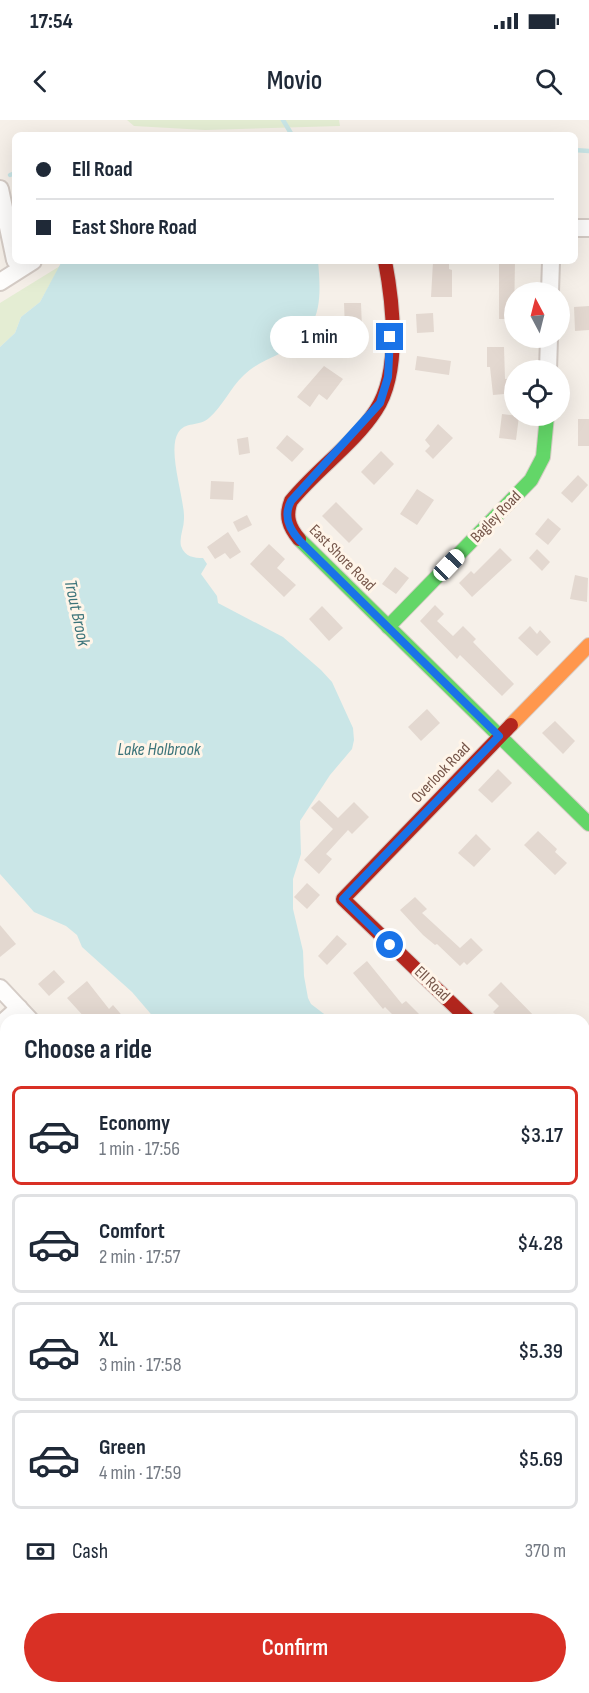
<!DOCTYPE html>
<html lang="en">
<head>
<meta charset="utf-8">
<style>
  body { margin:0; font-family:"Sofia Sans Condensed",sans-serif; background:#f6f6f7; color:#1f2937; height:100vh; display:flex; flex-direction:column; font-size:22px; white-space:nowrap }
  * { box-sizing:border-box; margin:0 }
  p { font-size:20px; color:#747a83 }
  .icon { flex:none; width:33px; height:33px; fill:none; stroke:currentColor; stroke-width:2; stroke-linecap:round; stroke-linejoin:round }
  .map { position:relative; flex:1; overflow:hidden }
  .sheet { position:absolute; left:0px; top:894px; width:590px; height:680px; display:flex; flex-direction:column; background:#fff; border-radius:18px 18px 0 0; box-shadow:0 6px 24px #0002 }
  .sheet>* { flex:none }
  .hud { position:absolute; left:12px; top:12px; width:566px; height:132px; border-radius:9px; box-shadow:0 6px 24px #0002; display:grid; align-content:center; height:132px; padding:0 24px; background:#fff }
  .needle { width:39px; rotate:353deg }
  .fabs { position:absolute; left:504px; top:162px; display:grid; gap:12px }
  .fabs a { display:grid; place-items:center; width:66px; height:66px; border-radius:50%; background:#fff; box-shadow:0 6px 24px #0002; font-size:30px }
  .end { position:absolute; width:27px; height:27px; margin:-14px; border:8px solid #1a73e8; background:#fff; box-shadow:0 0 0 3px #fff }
  .from { border-radius:50% }
  .bubble { position:absolute; height:42px; border-radius:21px; background:#fff; box-shadow:0 6px 24px #0002; font-size:20px; font-weight:600; line-height:42px; text-align:center }
  .car { position:absolute; width:18px; height:36px; margin:-18px -9px; border-radius:8px; box-shadow:0 0 4px 2px #0007; background:linear-gradient(#fff 24%,#345 0 40%,#fff 0 76%,#345 0 86%,#fff 0) }
  .hud b { display:flex; align-items:center; gap:21px; height:57px; font-size:22px }
  .hud b+b { border-top:2px solid #e0e1e3 }
  .hud i { width:15px; height:15px; background:#1f2937 }
  ul { padding:0; list-style:none }
  li { display:flex; align-items:center; gap:18px; height:99px; margin:0 12px 9px; padding:0 12px; border:3px solid #e0e1e3; border-radius:9px }
  li div { flex:1 }
  li b { display:block; font-size:22px }
  li em { font-style:normal; font-weight:600 }
  li.current { border-color:#d93025 }
  li>.icon { width:54px; height:54px; stroke-width:1.5 }
  h2 { padding:0 24px; font-size:27px; line-height:72px }
  .pay { display:flex; align-items:center; gap:15px; height:66px; padding:0 24px; font-size:22px }
  .pay p { margin-inline-start:auto }
  .button { display:flex; gap:12px; margin-top:auto; padding:12px 24px }
  .button a { flex:1; height:69px; border-radius:36px; background:#d93025; color:#fff; font-size:24px; font-weight:600; line-height:69px; text-align:center }
  .status { display:flex; justify-content:space-between; align-items:center; height:42px; padding:0 30px; background:#fff; direction:ltr }
  .status svg { height:16px; fill:currentColor }
  header { display:flex; justify-content:space-between; align-items:center; height:78px; padding:0 24px; background:#fff; font-size:27px; font-weight:600 }
  .map>svg:first-child { display:block }
  .green { fill:#e4edd3 }
  .water { fill:#cae6e7 }
  .lines { fill:none; stroke-linecap:round; stroke-linejoin:round }
  .stream { stroke:#cae6e7; stroke-width:4.5 }
  .building { fill:#e3d8d0 }
  .street-casing { stroke:#d5ccc6; stroke-width:20 }
  .fast-casing { stroke:#d6ccc6; stroke-width:16 }
  .slow-casing { stroke:#d6ccc6; stroke-width:16 }
  .jam-casing { stroke:#d6ccc6; stroke-width:16 }
  .street { stroke:#fefdfc; stroke-width:16 }
  .fast { stroke:#63d668; stroke-width:14 }
  .slow { stroke:#ff974d; stroke-width:14 }
  .jam { stroke:#b3261e; stroke-width:14 }
  .route { stroke:#1a73e8; stroke-width:8 }
  .labels { text-anchor:middle; dominant-baseline:central; stroke-width:6; stroke-linejoin:round; paint-order:stroke }
  .street-label { font-size:16px; fill:#755549; stroke:#fff5e9 }
  .water-label { font-size:18px; font-style:italic; fill:#3c747a; stroke:#fff5e9 }
</style>
</head>
<body>
<div class="status"><b>17:54</b><svg viewBox="0 0 49 12"><path d="M0 12V9h3v3zM5 12V6h3v6zM10 12V3h3v9zM15 12V0h3v12zM26 1h20v11H26zM47 4h2v5h-2z"/></svg></div>
<header><svg class="icon" aria-label="back" viewBox="0 0 24 24"><path d="M15 5l-7 7 7 7"/></svg>Movio<svg class="icon" aria-label="search" viewBox="0 0 24 24"><circle cx="10" cy="10" r="6"/><path d="M15 15l6 6"/></svg></header>
<div class="map">
<svg width="589" height="1573" viewBox="0 0 589 1573">
  <rect width="100%" height="100%" fill="#f6f0e9"/>
  <g class="green">
    <path d="M127 0H339L340 6 205 10 134 6Z"/>
    <path d="M60 146 40 182 21 197 15 213 0 227V183Z"/>
  </g>
  <g class="water">
    <path d="M62 141H318C322 185 321 211 279 234 267 240 254 245 244 255 230 268 223 286 209 298 199 307 185 301 178 313 167 331 185 379 184 399 184 408 179 417 181 426 185 437 194 438 203 438L207 444 201 454 217 476 218 483 283 517 321 550 332 562 353 608 354 620 352 629 330 655 300 701 301 734 293 759V789L303 831 304 856 308 878 311 884 332 900H156L132 872 82 827 77 815 66 806 34 792 0 754V227L15 213 21 197 40 182Z"/>
    <path d="M589 1066V1433L584 1435V1069Z"/>
  </g>
  <g class="lines">
    <g class="stream">
      <path d="M283 0 292 15"/>
      <path d="M403 15H409"/>
      <path d="M473 15H493"/>
      <path d="M574 30 589 31"/>
      <path d="M10 55 15 53"/>
    </g>
  </g>
  <g class="building">
    <path d="M499 141H515L514 199H499Z"/>
    <path d="M433 142H449V149L452 150V177H431Z"/>
    <path d="M344 183H361L362 209 345 210Z"/>
    <path d="M589 186V210L575 211 574 187Z"/>
    <path d="M433 193 434 212 417 213 416 194Z"/>
    <path d="M487 227H504L505 259 513 258 514 273 493 275 490 247H487Z"/>
    <path d="M417 236 451 241 449 255 415 250Z"/>
    <path d="M324 246 343 259 327 280 319 274 310 287 297 277Z"/>
    <path d="M502 294 519 296 516 320 499 318Z"/>
    <rect x="578" y="299" width="11" height="27"/>
    <path d="M438 304 453 318 433 339 425 331 430 326 425 320Z"/>
    <path d="M287 315 304 329 292 342 276 328Z"/>
    <path d="M248 317 250 333 239 335 237 319Z"/>
    <path d="M381 331 394 344 374 365 361 352Z"/>
    <path d="M578 355 588 365 572 383 561 373Z"/>
    <path d="M211 361 234 362 233 380 210 379Z"/>
    <path d="M417 369 434 380 417 405 400 394Z"/>
    <path d="M336 382 363 409 349 423 322 396Z"/>
    <path d="M247 395 252 405 238 412 233 402Z"/>
    <path d="M548 398 561 409 548 425 535 414Z"/>
    <path d="M228 412 241 432 230 439 225 433 215 439 207 427Z"/>
    <path d="M269 424 285 439 277 448 296 465 284 477 250 444Z"/>
    <path d="M500 428 512 440 472 477 459 463 471 451 474 454Z"/>
    <path d="M537 429 550 442 542 451 529 438Z"/>
    <path d="M395 447 409 458 396 474 382 464Z"/>
    <path d="M575 455 588 458 587 482 570 479Z"/>
    <path d="M435 485 444 494 437 501 453 516 463 506 476 519 473 522 514 564 502 576 460 535 457 539 420 501Z"/>
    <path d="M322 486 343 508 329 521 309 499Z"/>
    <path d="M530 506 537 514 540 510 551 522 537 536 518 518Z"/>
    <path d="M427 589 440 603 421 621 408 607Z"/>
    <path d="M555 601 575 621 563 634 542 613Z"/>
    <path d="M498 649 512 663 492 683 478 670Z"/>
    <path d="M319 680 338 698 354 682 369 697 352 714 348 710 326 734 332 739 319 754 304 740 333 709 311 688Z"/>
    <path d="M538 711 557 729 555 732 567 743 555 755 524 725Z"/>
    <path d="M476 714 491 729 474 747 458 733Z"/>
    <path d="M307 763 320 775 307 789 294 777Z"/>
    <path d="M415 777 427 789 422 793 460 828 471 818 483 830 467 845 464 842 460 846 437 824 435 825 423 815 400 790Z"/>
    <path d="M0 805 16 824 0 837Z"/>
    <path d="M337 815 347 824 327 845 318 836Z"/>
    <path d="M367 841 402 884 406 881 425 900H398L385 887 383 889 353 853Z"/>
    <path d="M54 850 65 862 49 876 38 864Z"/>
    <path d="M87 861 109 889 113 885 126 900H87L67 878Z"/>
    <path d="M501 862 538 900H501L493 892 499 886 488 875Z"/>
  </g>
  <g class="lines">
    <defs>
      <g id="street">
        <path d="M0 69 15 140"/>
        <path d="M574 108H589"/>
        <path d="M0 162 33 141"/>
        <path d="M550 172 551 141"/>
        <path d="M548 250 549 218"/>
        <path d="M0 868 30 900"/>
        <path d="M0 905 19 888"/>
        <path d="M584 983 589 977"/>
        <path d="M0 1094 6 1092"/>
        <path d="M0 1256 6 1254"/>
        <path d="M584 1474 589 1467"/>
        <path d="M0 1523 6 1525"/>
        <path d="M584 1538 589 1540"/>
        <path d="M101 1568 114 1573"/>
        <path d="M18 1573 21 1568"/>
        <path d="M192 1573 195 1568"/>
        <path d="M367 1573 369 1568"/>
        <path d="M536 1573 539 1568"/>
      </g>
      <g id="fast">
        <path d="M299 419 589 704"/>
        <path d="M388 507 531 360 543 337 547 296"/>
      </g>
      <path id="slow" d="M511 605 589 525"/>
      <g id="jam">
        <path d="M299 419C289 407 285 396 291 381 317 349 354 324 376 290 401 252 393 183 385 141"/>
        <path d="M469 900 343 779 511 605"/>
      </g>
    </defs>
    <use href="#street" class="street-casing"/>
    <use href="#fast" class="fast-casing"/>
    <use href="#slow" class="slow-casing"/>
    <use href="#jam" class="jam-casing"/>
    <use href="#street" class="street"/>
    <use href="#fast" class="fast"/>
    <use href="#slow" class="slow"/>
    <use href="#jam" class="jam"/>
  </g>
  <g class="lines">
    <path class="route" d="M390 217 388 257 380 283 291 381C283 396 289 409 300 421L499 616 343 779 390 825"/>
  </g>
  <g class="labels">
    <g class="street-label">
      <text transform="translate(496 397) rotate(-46)">Bagley Road</text>
      <text transform="translate(342 438) rotate(45)">East Shore Road</text>
      <text transform="translate(441 653) rotate(-46)">Overlook Road</text>
      <text transform="translate(432 864) rotate(44)">Ell Road</text>
    </g>
    <g class="water-label">
      <text transform="translate(77 493) rotate(78)">Trout Brook</text>
      <text x="159" y="629">Lake Holbrook</text>
    </g>
  </g>
</svg>
<div class="fabs">
<a><svg class="needle" viewBox="-14 -14 28 28"><path d="M0-13l5 13h-10z" fill="#e53935"/><path d="M0 13l5-13h-10z" fill="#747a83"/></svg></a>
<a><svg class="icon" aria-label="locate" viewBox="0 0 24 24"><circle cx="12" cy="12" r="6"/><path d="M12 2v4M12 18v4M2 12h4M18 12h4"/></svg></a>
</div>
<i class="end from" style="left:390px;top:825px"></i>
<i class="end" style="left:390px;top:217px"></i>
<div class="bubble" style="left:270px;top:196px;width:99px">1 min</div>
<i class="car" style="left:449px;top:445px;rotate:44deg"></i>
<div class="hud">
<b><i class="from"></i>Ell Road</b>
<b><i></i>East Shore Road</b>
</div>
<section class="sheet">
<h2>Choose a ride</h2>
<ul>
<li class="current"><svg class="icon" aria-label="car" viewBox="0 0 24 24"><path d="M5 17H2v-5l4-1 3-4h7l3 4 3 1v5h-3M9 17h6M6 11h13"/><circle cx="7" cy="17" r="2"/><circle cx="17" cy="17" r="2"/></svg><div><b>Economy</b><p>1 min · 17:56</p></div><em>$3.17</em></li>
<li><svg class="icon" aria-label="car" viewBox="0 0 24 24"><path d="M5 17H2v-5l4-1 3-4h7l3 4 3 1v5h-3M9 17h6M6 11h13"/><circle cx="7" cy="17" r="2"/><circle cx="17" cy="17" r="2"/></svg><div><b>Comfort</b><p>2 min · 17:57</p></div><em>$4.28</em></li>
<li><svg class="icon" aria-label="car" viewBox="0 0 24 24"><path d="M5 17H2v-5l4-1 3-4h7l3 4 3 1v5h-3M9 17h6M6 11h13"/><circle cx="7" cy="17" r="2"/><circle cx="17" cy="17" r="2"/></svg><div><b>XL</b><p>3 min · 17:58</p></div><em>$5.39</em></li>
<li><svg class="icon" aria-label="car" viewBox="0 0 24 24"><path d="M5 17H2v-5l4-1 3-4h7l3 4 3 1v5h-3M9 17h6M6 11h13"/><circle cx="7" cy="17" r="2"/><circle cx="17" cy="17" r="2"/></svg><div><b>Green</b><p>4 min · 17:59</p></div><em>$5.69</em></li>
</ul>
<div class="pay"><svg class="icon" aria-label="cash" viewBox="0 0 24 24"><path d="M3 7h18v10H3z"/><circle cx="12" cy="12" r="2"/></svg>Cash<p>370 m</p></div>
<div class="button"><a>Confirm</a></div>
</section>
</div>
</body>
</html>
